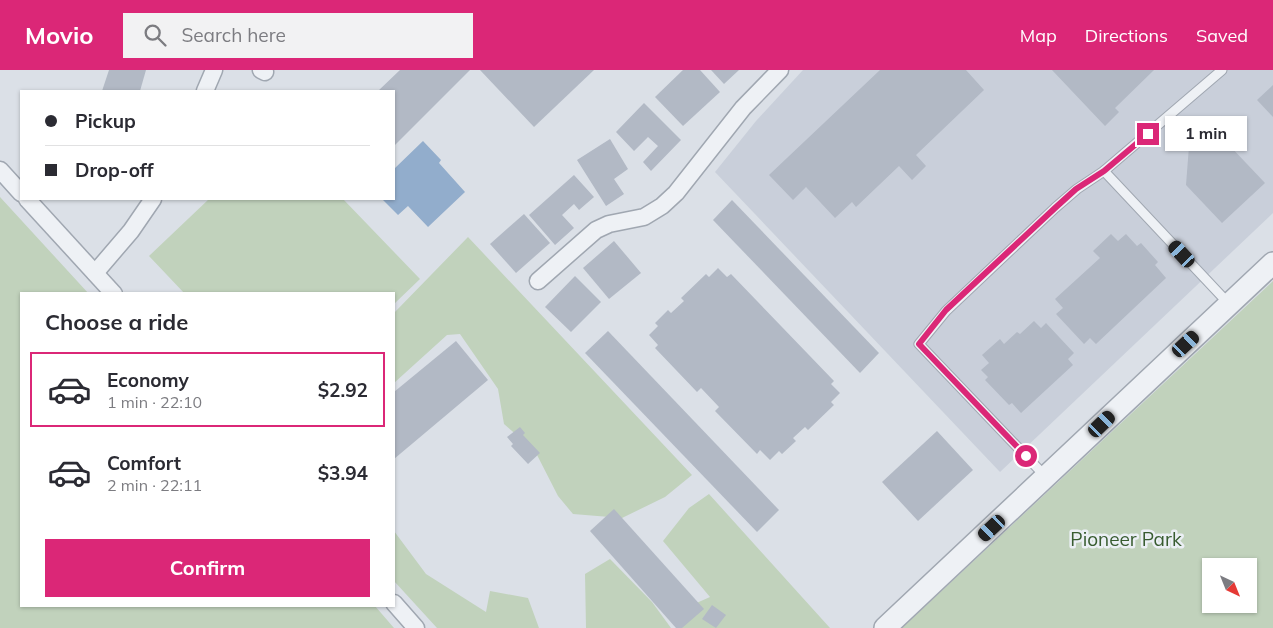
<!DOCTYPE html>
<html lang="en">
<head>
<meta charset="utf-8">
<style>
  body { margin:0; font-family:Mulish,sans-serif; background:#f2f2f3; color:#2b2b33; height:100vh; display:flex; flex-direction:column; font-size:19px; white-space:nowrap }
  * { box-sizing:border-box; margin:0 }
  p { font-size:16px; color:#7c7c81 }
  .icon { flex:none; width:28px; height:28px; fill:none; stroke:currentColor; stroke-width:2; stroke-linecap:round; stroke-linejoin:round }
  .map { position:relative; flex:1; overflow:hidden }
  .panel { position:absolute; left:20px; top:222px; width:375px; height:315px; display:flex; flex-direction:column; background:#fff; border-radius:0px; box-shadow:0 1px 4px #0004 }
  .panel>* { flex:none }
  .guide { position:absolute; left:20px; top:20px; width:375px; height:110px; border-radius:0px; box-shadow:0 1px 4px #0004; display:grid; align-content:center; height:110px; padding:0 25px; background:#fff }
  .needle { width:32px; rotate:137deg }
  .controls { position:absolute; left:1202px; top:488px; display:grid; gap:10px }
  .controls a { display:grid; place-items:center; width:55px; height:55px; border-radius:0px; background:#fff; box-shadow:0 1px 4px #0004; font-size:25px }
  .end { position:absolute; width:22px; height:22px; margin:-11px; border:6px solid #db2777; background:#fff; box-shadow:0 0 0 2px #fff }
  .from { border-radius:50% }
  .bubble { position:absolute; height:35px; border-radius:0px; background:#fff; box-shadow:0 1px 4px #0004; font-size:16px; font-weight:700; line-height:35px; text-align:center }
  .car { position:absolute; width:15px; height:30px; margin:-15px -8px; border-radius:6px; box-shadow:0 0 4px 1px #0007; background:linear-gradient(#222 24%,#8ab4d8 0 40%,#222 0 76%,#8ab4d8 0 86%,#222 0) }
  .guide b { display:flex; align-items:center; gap:18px; height:48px; font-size:19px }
  .guide b+b { border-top:1px solid #e1e1e2 }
  .guide i { width:12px; height:12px; background:#2b2b33 }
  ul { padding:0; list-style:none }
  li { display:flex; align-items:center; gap:15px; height:75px; margin:0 10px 8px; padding:0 15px; border:2px solid transparent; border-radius:0px }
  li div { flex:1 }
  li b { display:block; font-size:19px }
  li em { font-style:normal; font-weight:700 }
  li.on { border-color:#db2777 }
  li>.icon { width:45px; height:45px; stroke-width:1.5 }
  h2 { padding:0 25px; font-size:22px; line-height:60px }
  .button { display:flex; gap:10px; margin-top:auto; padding:10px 25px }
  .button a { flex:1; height:58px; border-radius:0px; background:#db2777; color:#fff; font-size:20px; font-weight:700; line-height:58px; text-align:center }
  header { display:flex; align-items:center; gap:30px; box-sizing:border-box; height:70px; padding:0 25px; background:#db2777; color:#fff }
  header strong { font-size:24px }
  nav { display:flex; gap:28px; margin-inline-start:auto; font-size:18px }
  .search { width:350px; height:45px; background:#f2f2f3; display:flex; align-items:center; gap:12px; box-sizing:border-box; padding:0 18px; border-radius:0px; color:#7c7c81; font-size:19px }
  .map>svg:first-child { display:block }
  .built { fill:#c9cfda }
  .green { fill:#c1d2bc; fill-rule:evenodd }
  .water { fill:#92adcc }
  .building { fill:#b2b9c5 }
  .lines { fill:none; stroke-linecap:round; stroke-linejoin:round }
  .service-casing { stroke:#a0a7b1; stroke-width:11 }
  .minor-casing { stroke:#a0a7b1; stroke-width:19 }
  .tertiary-casing { stroke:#a0a7b1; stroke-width:24 }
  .service { stroke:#eef1f5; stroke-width:9 }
  .minor { stroke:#eef1f5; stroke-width:16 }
  .tertiary { stroke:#eef1f5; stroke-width:21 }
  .route { stroke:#db2777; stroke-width:6 }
  .labels { text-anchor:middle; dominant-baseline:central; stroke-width:5; stroke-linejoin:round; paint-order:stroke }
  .park-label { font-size:19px; fill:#385c30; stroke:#ebeff5 }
</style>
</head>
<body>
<header>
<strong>Movio</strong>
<div class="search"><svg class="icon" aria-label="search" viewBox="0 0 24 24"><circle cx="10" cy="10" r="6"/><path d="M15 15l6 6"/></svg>Search here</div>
<nav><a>Map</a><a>Directions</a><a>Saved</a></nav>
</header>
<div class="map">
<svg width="1273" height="558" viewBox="0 0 1273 558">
  <rect width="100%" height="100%" fill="#dbe0e7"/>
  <path class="built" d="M803 0H1273V143L1000 402 715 102 756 51Z"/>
  <g class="green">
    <path d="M0 127 89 224H21V536H375L394 558H0Z"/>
    <path d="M209 129H343L420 209 394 234V224H185L149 186Z"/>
    <path d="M468 167 692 405 665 427 622 448 573 444 558 426 535 381 504 354 498 319 460 264 447 265 394 313V243Z"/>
    <path d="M1273 211V558H902ZM1211 496H1249V534H1211Z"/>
    <path d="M709 424 830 558H677L692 535 710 527 663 471 689 438Z"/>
    <path d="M394 461 426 504 486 542 490 521 528 528 539 558H437L394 511Z"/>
    <path d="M610 489 652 532 671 558H586L585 504Z"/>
  </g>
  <path class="water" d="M423 71 441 90 439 93 465 122 428 157 408 136 398 145 382 129H394V99Z"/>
  <g class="building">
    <path d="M109 0H146L140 21H102Z"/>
    <path d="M400 0H470L394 76V21H378Z"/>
    <path d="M480 0H594L534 57Z"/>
    <path d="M683 0H700L720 22 683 56 655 27Z"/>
    <path d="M711 0H739L724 14Z"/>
    <path d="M880 0H966L984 20 916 85 926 96 912 110 899 96 856 137 852 132 835 148 806 117 793 130 769 105Z"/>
    <path d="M1052 0H1154L1115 38 1119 42 1105 56Z"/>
    <path d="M1273 15V47L1257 30Z"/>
    <path d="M644 33 681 70 651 101 643 92 658 76 648 67 634 81 616 62Z"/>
    <path d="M1210 55 1265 113 1222 153 1186 115 1189 76Z"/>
    <path d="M610 69 628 99 614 109 624 124 606 136 577 90Z"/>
    <path d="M574 105 594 127 579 140 574 134 562 145 574 158 555 175 529 145Z"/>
    <path d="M732 130 879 283 860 303 713 150Z"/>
    <path d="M524 144 550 173 516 203 490 174Z"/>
    <path d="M1111 164 1118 171 1126 164 1137 176 1141 173 1158 192 1155 195 1166 208 1096 274 1090 268 1084 274 1056 244 1063 238 1055 229 1100 188 1093 181Z"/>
    <path d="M614 171 641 203 609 229 583 198Z"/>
    <path d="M718 198 727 207 731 204 834 311 831 314 840 323 831 332 834 335 808 360 805 357 793 368 796 371 782 384 779 381 770 390 760 380 757 384 715 341 719 337 701 318 697 322 655 278 658 275 649 265 658 256 655 253 668 240 671 243 684 231 681 228 706 204 709 207Z"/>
    <path d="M575 206 601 232 571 262 545 237Z"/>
    <path d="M1034 251 1041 258 1046 253 1074 283 1068 289 1073 295 1021 343 1012 333 1009 335 985 310 988 307 981 300 989 293 982 285 1000 269 1004 274 1017 262 1020 264Z"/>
    <path d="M608 261 779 440 757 462 585 283Z"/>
    <path d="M456 271 488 310 394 389V322Z"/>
    <path d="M520 357 525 363 523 365 540 383 528 394 511 376 513 374 507 367Z"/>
    <path d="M937 361 973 400 918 451 882 412Z"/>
    <path d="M614 439 704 539 682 558H676L590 461Z"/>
    <path d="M712 535 726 545 716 558 702 549Z"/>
  </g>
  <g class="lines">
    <defs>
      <g id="service">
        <path d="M1104 101 1229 234"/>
        <path d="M1046 407 919 274 946 241 1055 138 1077 119 1104 101 1222 0"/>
      </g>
      <g id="minor">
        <path d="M261 0 265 2"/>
        <path d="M205 21 214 0"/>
        <path d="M0 100 21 123"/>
        <path d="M27 129 114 224"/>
        <path d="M95 203 131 161 153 129"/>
        <path d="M538 211 596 160 609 154 644 147 662 136 676 123 743 38 780 0"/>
        <path d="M394 533 416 558"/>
      </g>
      <path id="tertiary" d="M885 558 1273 193"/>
    </defs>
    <use href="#service" class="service-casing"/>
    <use href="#minor" class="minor-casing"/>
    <use href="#tertiary" class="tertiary-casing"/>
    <use href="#service" class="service"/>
    <use href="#minor" class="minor"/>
    <use href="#tertiary" class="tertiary"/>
  </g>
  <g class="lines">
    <path class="route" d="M1026 386 919 274 946 240 1055 138 1076 119 1104 101 1148 64"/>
  </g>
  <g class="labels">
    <g class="park-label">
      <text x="1126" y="469">Pioneer Park</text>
    </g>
  </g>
</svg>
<div class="controls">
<a><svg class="needle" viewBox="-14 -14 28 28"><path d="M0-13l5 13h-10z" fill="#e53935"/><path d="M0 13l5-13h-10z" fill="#7c7c81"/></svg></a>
</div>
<i class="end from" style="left:1026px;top:386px"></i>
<i class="end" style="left:1148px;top:64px"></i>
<div class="bubble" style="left:1165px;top:46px;width:82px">1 min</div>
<i class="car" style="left:1182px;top:184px;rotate:317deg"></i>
<i class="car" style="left:1186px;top:274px;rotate:47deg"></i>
<i class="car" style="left:1102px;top:354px;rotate:46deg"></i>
<i class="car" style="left:992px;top:458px;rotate:227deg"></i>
<div class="guide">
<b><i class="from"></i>Pickup</b>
<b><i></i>Drop-off</b>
</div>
<section class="panel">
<h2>Choose a ride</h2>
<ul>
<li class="on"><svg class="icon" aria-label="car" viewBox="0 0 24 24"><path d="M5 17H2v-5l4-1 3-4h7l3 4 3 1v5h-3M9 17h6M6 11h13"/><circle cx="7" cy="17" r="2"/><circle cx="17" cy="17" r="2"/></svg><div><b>Economy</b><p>1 min · 22:10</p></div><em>$2.92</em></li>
<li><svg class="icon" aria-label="car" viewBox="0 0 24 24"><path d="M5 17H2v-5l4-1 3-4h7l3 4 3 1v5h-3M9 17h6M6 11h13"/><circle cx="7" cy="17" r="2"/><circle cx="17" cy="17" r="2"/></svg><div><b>Comfort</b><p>2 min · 22:11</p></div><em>$3.94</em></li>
</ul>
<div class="button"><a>Confirm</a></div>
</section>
</div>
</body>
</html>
